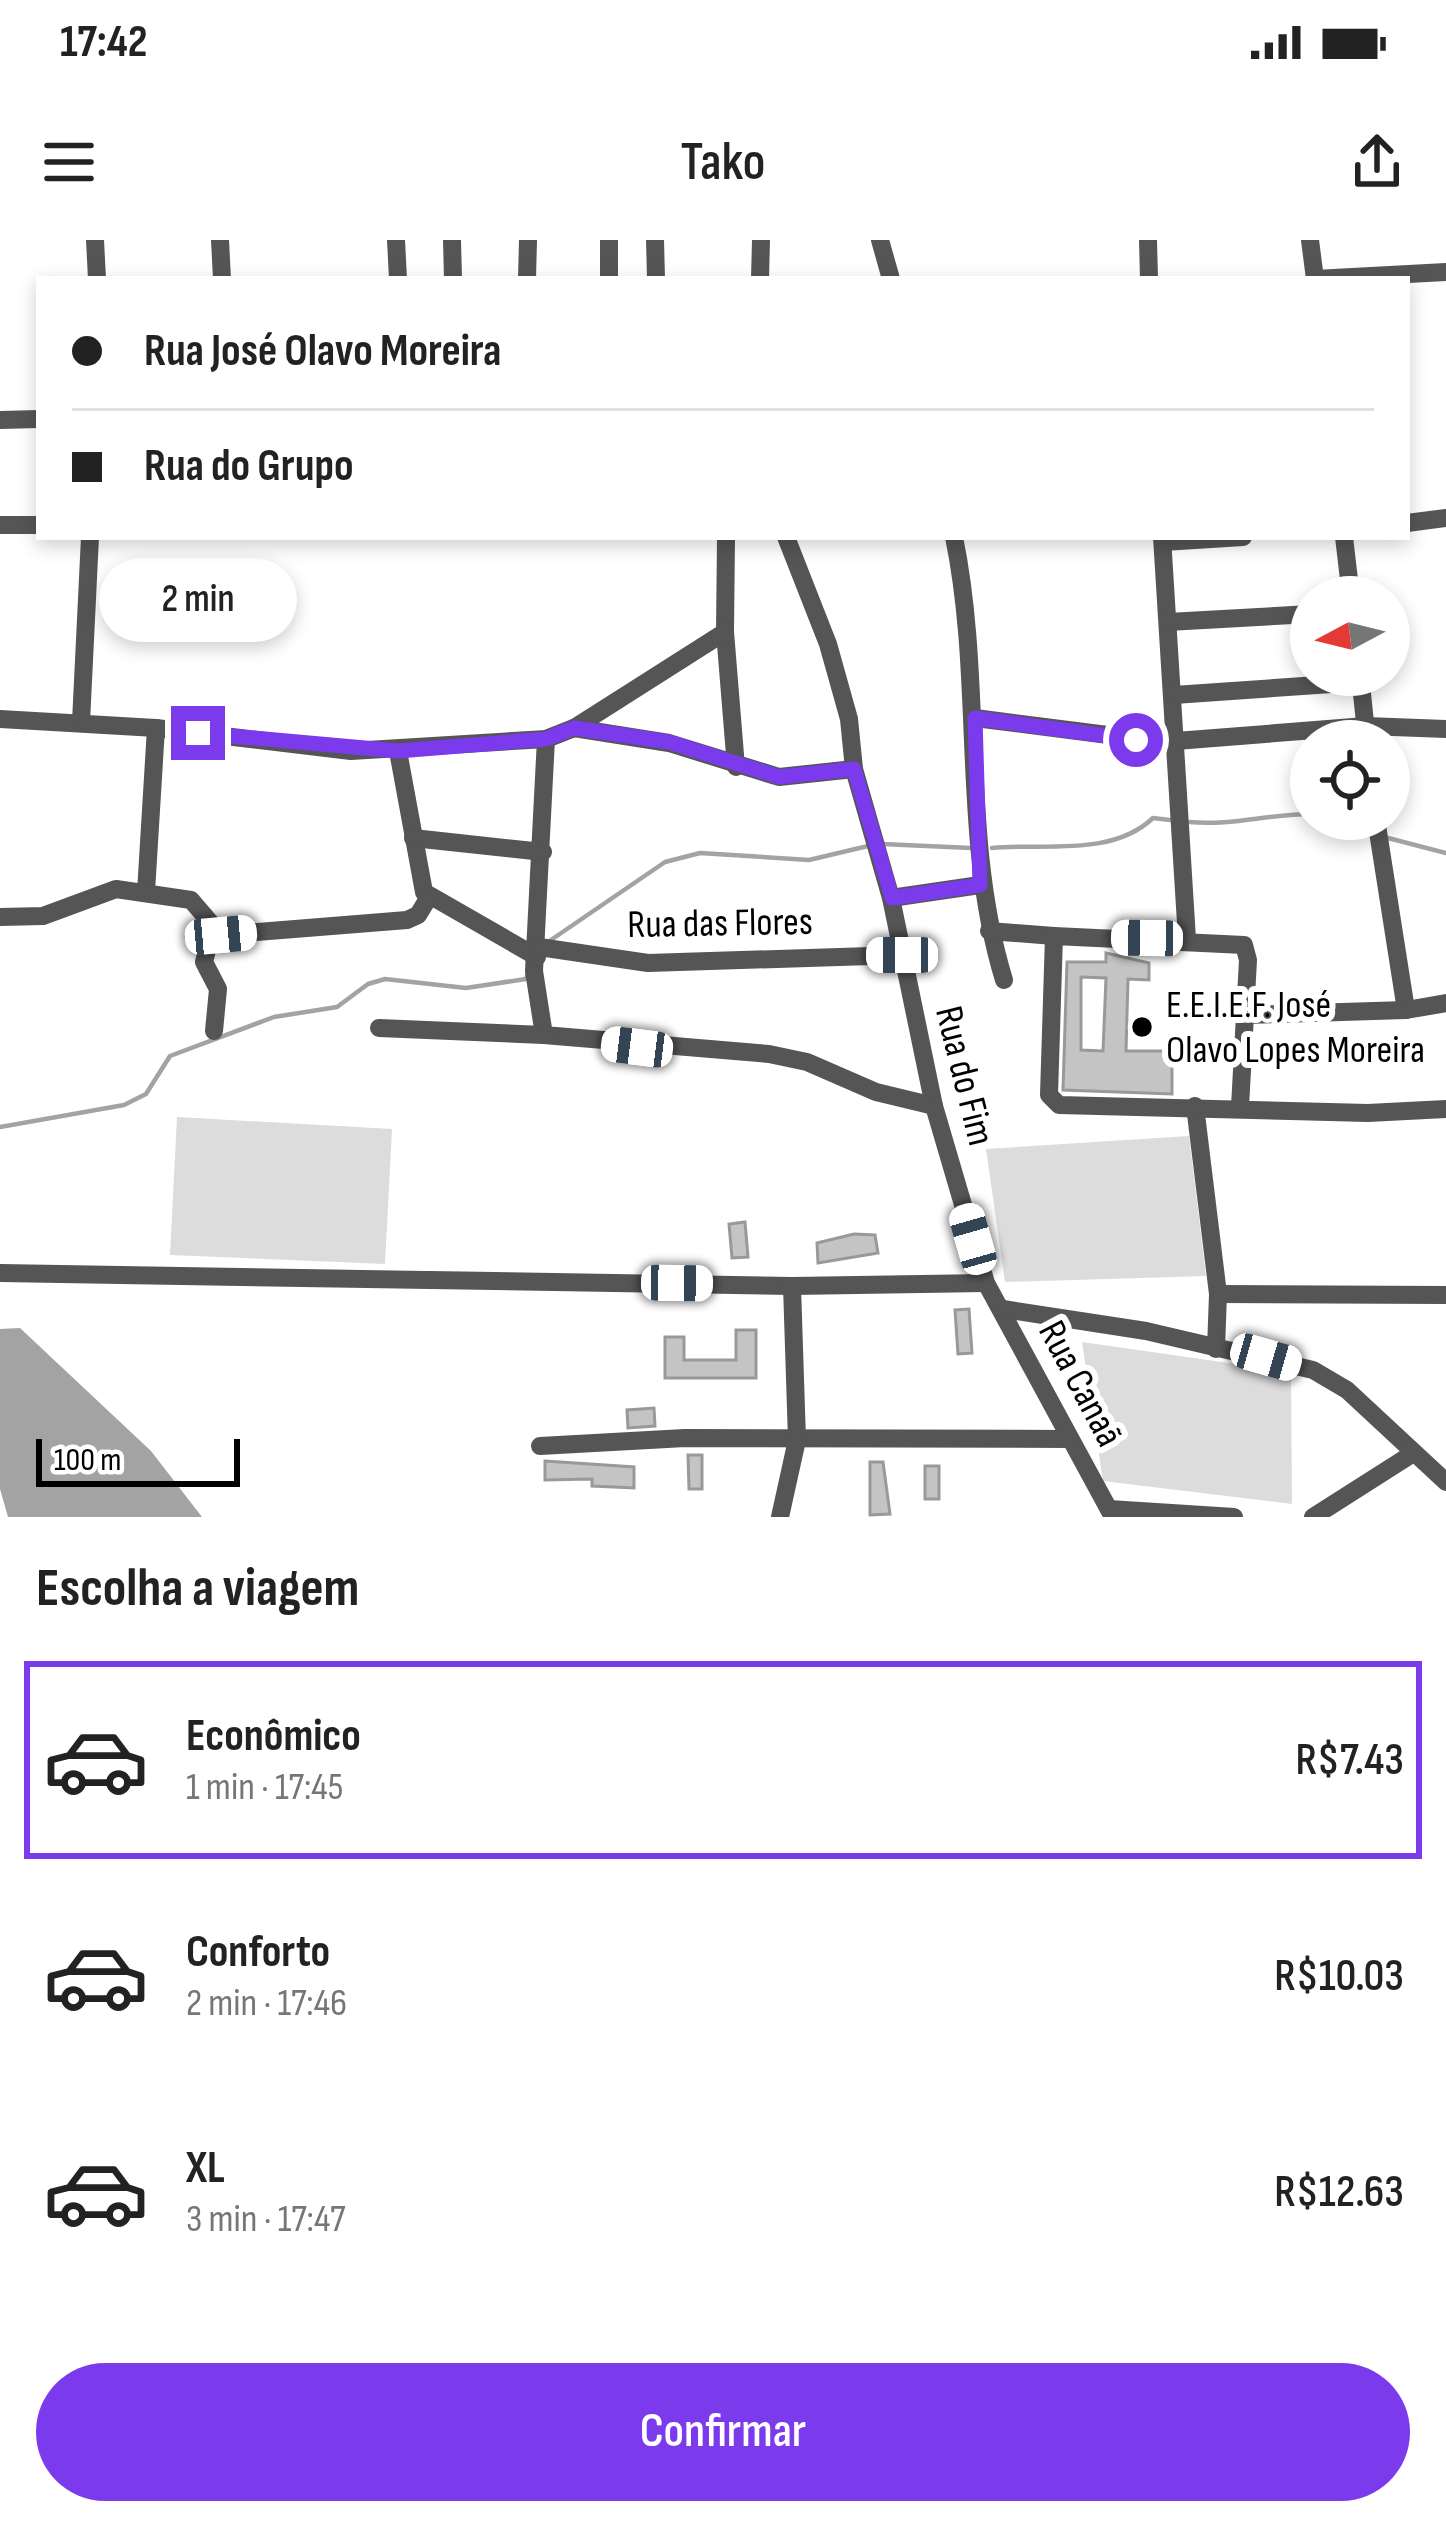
<!DOCTYPE html>
<html lang="pt">
<head>
<meta charset="utf-8">
<style>
  body { margin:0; font-family:"Sofia Sans Condensed",sans-serif; background:#f6f6f6; color:#222; height:100vh; display:flex; flex-direction:column; font-size:45px; white-space:nowrap }
  * { box-sizing:border-box; margin:0 }
  p { font-size:39px; color:#767676 }
  .icon { flex:none; width:66px; height:66px; fill:none; stroke:currentColor; stroke-width:2; stroke-linecap:round; stroke-linejoin:round }
  .map { position:relative; height:1277px; overflow:hidden }
  .side { display:flex; flex-direction:column; background:#fff; flex:1 }
  .side>* { flex:none }
  .banner { position:absolute; left:36px; top:36px; width:1374px; height:264px; border-radius:0px; box-shadow:0 6px 18px #0003; display:grid; align-content:center; height:264px; padding:0 36px; background:#fff }
  .needle { width:78px; rotate:263deg }
  .controls { position:absolute; left:1290px; top:336px; display:grid; gap:24px }
  .controls a { display:grid; place-items:center; width:120px; height:120px; border-radius:50%; background:#fff; box-shadow:0 6px 18px #0003; font-size:60px }
  .scale { position:absolute; left:36px; bottom:30px; width:204px; box-sizing:border-box; padding-left:12px; border:6px solid #000; border-top:0; font-size:33px; line-height:42px; white-space:nowrap; color:#000; -webkit-text-stroke:9px #fff; paint-order:stroke }
  .end { position:absolute; width:54px; height:54px; margin:-27px; border:15px solid #7c3aed; background:#fff; box-shadow:0 0 0 6px #fff }
  .from { border-radius:50% }
  .bubble { position:absolute; height:84px; border-radius:42px; background:#fff; box-shadow:0 6px 18px #0003; font-size:39px; font-weight:600; line-height:84px; text-align:center }
  .car { position:absolute; width:36px; height:72px; margin:-36px -18px; border-radius:15px; box-shadow:0 0 9px 3px #0007; background:linear-gradient(#fff 24%,#345 0 40%,#fff 0 76%,#345 0 86%,#fff 0) }
  .banner b { display:flex; align-items:center; gap:42px; height:114px; font-size:45px }
  .banner b+b { border-top:3px solid #e0e0e0 }
  .banner i { width:30px; height:30px; background:#222 }
  ul { padding:0; list-style:none }
  li { display:flex; align-items:center; gap:36px; height:198px; margin:0 24px 18px; padding:0 12px; border:6px solid transparent; border-radius:0px }
  li div { flex:1 }
  li b { display:block; font-size:45px }
  li em { font-style:normal; font-weight:600 }
  li.active { border-color:#7c3aed }
  li>.icon { width:108px; height:108px; stroke-width:1.5 }
  h2 { padding:0 36px; font-size:54px; line-height:144px }
  .primary-button { display:flex; gap:24px; margin-top:auto; padding:24px 36px }
  .primary-button a { flex:1; height:138px; border-radius:72px; background:#7c3aed; color:#fff; font-size:48px; font-weight:600; line-height:138px; text-align:center }
  .status { display:flex; justify-content:space-between; align-items:center; height:84px; padding:0 60px; background:#fff; direction:ltr }
  .status svg { height:33px; fill:currentColor }
  header { display:flex; justify-content:space-between; align-items:center; height:156px; padding:0 36px; background:#fff; font-size:54px; font-weight:600 }
  .map>svg:first-child { display:block }
  .green { fill:#dcdcdc }
  .water { fill:#a3a3a3 }
  .lines { fill:none; stroke-linecap:round; stroke-linejoin:round }
  .stream { stroke:#a3a3a3; stroke-width:4.5 }
  .building { fill:#c4c4c4; stroke:#999; stroke-width:3; fill-rule:evenodd }
  .minor { stroke:#555; stroke-width:18 }
  .route { stroke:#7c3aed; stroke-width:15 }
  .poi-dot { fill:#000; stroke:#fff; stroke-width:4.5 }
  .labels { text-anchor:middle; dominant-baseline:central; stroke-width:12; stroke-linejoin:round; paint-order:stroke }
  .street-label { font-size:39px; fill:#000; stroke:#fff }
  .poi-label { font-size:39px; fill:#000; stroke:#fff; text-anchor:start }
</style>
</head>
<body>
<div class="status"><b>17:42</b><svg viewBox="0 0 49 12"><path d="M0 12V9h3v3zM5 12V6h3v6zM10 12V3h3v9zM15 12V0h3v12zM26 1h20v11H26zM47 4h2v5h-2z"/></svg></div>
<header><svg class="icon" aria-label="menu" viewBox="0 0 24 24"><path d="M4 6h16M4 12h16M4 18h16"/></svg>Tako<svg class="icon" aria-label="share" viewBox="0 0 24 24"><path d="M12 15V3M7 8l5-5 5 5M5 13v7h14v-7"/></svg></header>
<div class="map">
<svg width="1446" height="1277" viewBox="0 0 1446 1277">
  <rect width="100%" height="100%" fill="#fff"/>
  <g class="green">
    <path d="M177 877 392 889 385 1024 170 1015Z"/>
    <path d="M1189 896 1206 1036 1005 1042 986 909Z"/>
    <path d="M1082 1102 1291 1132 1292 1264 1103 1241Z"/>
  </g>
  <path class="water" d="M20 1088 151 1211 202 1277H8L0 1249V1089Z"/>
  <g class="lines">
    <g class="stream">
      <path d="M1337 579 1372 591"/>
      <path d="M1189 582C1231 586 1269 574 1311 574"/>
      <path d="M1388 598 1446 613"/>
      <path d="M882 604 971 608"/>
      <path d="M992 608C1045 603 1112 617 1153 578L1170 580"/>
      <path d="M548 702 665 622 700 613 809 620 868 606"/>
      <path d="M0 887 124 865 146 854 170 816 274 777 337 767 368 744 385 739 466 748 526 739 528 733"/>
    </g>
  </g>
  <g class="building">
    <path d="M1106 713 1149 723V740L1128 739 1126 811H1172V854L1063 850 1067 722H1106ZM1081 737 1106 738 1103 811 1081 810Z"/>
    <path d="M745 982 748 1017 732 1018 729 984Z"/>
    <path d="M854 994 875 995 878 1013 818 1023 817 1003Z"/>
    <path d="M969 1069 972 1113 958 1114 955 1070Z"/>
    <path d="M736 1090H756V1138H665V1097H684V1120H736Z"/>
    <path d="M654 1168 655 1186 628 1188 627 1170Z"/>
    <path d="M688 1215H702V1249H689Z"/>
    <path d="M545 1221 634 1227V1248L592 1246V1239L545 1240Z"/>
    <path d="M870 1222H883L890 1274 870 1275Z"/>
    <rect x="925" y="1226" width="14" height="33"/>
  </g>
  <g class="lines">
    <g class="minor">
      <path d="M95 0 97 39"/>
      <path d="M220 0 222 39"/>
      <path d="M396 0 398 39"/>
      <path d="M452 0 453 39"/>
      <path d="M655 0 656 39"/>
      <path d="M880 0 891 39"/>
      <path d="M1148 0 1149 39"/>
      <path d="M1310 0 1315 39"/>
      <path d="M527 39 528 0"/>
      <path d="M609 39V0"/>
      <path d="M760 39 761 0"/>
      <path d="M1315 39 1446 32"/>
      <path d="M0 180 39 179"/>
      <path d="M1407 283 1446 278"/>
      <path d="M0 285H39"/>
      <path d="M726 297 725 392 736 527"/>
      <path d="M786 297 828 404 849 479 854 529 891 658 934 866 986 1043 1113 1277"/>
      <path d="M954 297C984 443 960 597 1004 740"/>
      <path d="M1162 297 1187 699"/>
      <path d="M1344 297 1351 357"/>
      <path d="M1163 302 1243 297"/>
      <path d="M1168 382 1311 374"/>
      <path d="M1360 435 1367 501"/>
      <path d="M1174 455 1361 442"/>
      <path d="M975 478 1163 502 1366 486 1446 489"/>
      <path d="M0 479 156 488 351 511 546 499 574 488 725 392"/>
      <path d="M81 482 90 297"/>
      <path d="M574 488 669 503 779 537 854 529"/>
      <path d="M546 499 534 731 544 795 769 814 807 822 876 852 934 866"/>
      <path d="M398 511 424 652 537 717"/>
      <path d="M1376 579 1406 770"/>
      <path d="M413 598 543 612"/>
      <path d="M146 652 156 488"/>
      <path d="M891 658 980 645"/>
      <path d="M0 677 43 676 116 649 191 660 221 695 407 680 418 675 429 657"/>
      <path d="M212 690 204 722 218 749 214 791"/>
      <path d="M989 691 1054 696"/>
      <path d="M539 707 648 723 902 715"/>
      <path d="M1245 775 1406 770 1446 763"/>
      <path d="M379 788 544 795"/>
      <path d="M1195 866 1218 1054 1216 1109"/>
      <path d="M1240 867 1248 720 1244 705 1054 696 1049 855 1059 865 1368 873 1446 869"/>
      <path d="M0 1033 792 1046 986 1043"/>
      <path d="M1218 1054 1446 1055"/>
      <path d="M1003 1069 1146 1091 1313 1130 1347 1150 1446 1242"/>
      <path d="M540 1206 685 1198 1070 1199"/>
      <path d="M1109 1269 1234 1277"/>
      <path d="M780 1277 797 1200 792 1046"/>
      <path d="M1313 1277 1412 1214"/>
    </g>
  </g>
  <g class="lines">
    <path class="route" d="M198 493 398 511 546 499 574 488 669 502 779 537 854 529 892 658 980 645 975 478 1136 500"/>
  </g>
  <circle class="poi-dot" cx="1142" cy="787" r="12"/>
  <g class="labels">
    <g class="street-label">
      <text transform="translate(720 684) rotate(-1)">Rua das Flores</text>
      <text transform="translate(964 836) rotate(76)">Rua do Fim</text>
      <text transform="translate(1080 1144) rotate(62)">Rua Canaã</text>
    </g>
    <g class="poi-label">
      <text x="1166" y="765">E.E.I.E.F. José<tspan x="1166" dy="45">Olavo Lopes Moreira</tspan></text>
    </g>
  </g>
</svg>
<div class="controls">
<a><svg class="needle" viewBox="-14 -14 28 28"><path d="M0-13l5 13h-10z" fill="#e53935"/><path d="M0 13l5-13h-10z" fill="#767676"/></svg></a>
<a><svg class="icon" aria-label="locate" viewBox="0 0 24 24"><circle cx="12" cy="12" r="6"/><path d="M12 2v4M12 18v4M2 12h4M18 12h4"/></svg></a>
</div>
<div class="scale">100 m</div>
<i class="end from" style="left:1136px;top:500px"></i>
<i class="end" style="left:198px;top:493px"></i>
<div class="bubble" style="left:99px;top:318px;width:198px">2 min</div>
<i class="car" style="left:221px;top:695px;rotate:85deg"></i>
<i class="car" style="left:1147px;top:698px;rotate:271deg"></i>
<i class="car" style="left:902px;top:715px;rotate:270deg"></i>
<i class="car" style="left:637px;top:807px;rotate:277deg"></i>
<i class="car" style="left:973px;top:999px;rotate:344deg"></i>
<i class="car" style="left:677px;top:1043px;rotate:91deg"></i>
<i class="car" style="left:1266px;top:1117px;rotate:106deg"></i>
<div class="banner">
<b><i class="from"></i>Rua José Olavo Moreira</b>
<b><i></i>Rua do Grupo</b>
</div>
</div>
<section class="side">
<h2>Escolha a viagem</h2>
<ul>
<li class="active"><svg class="icon" aria-label="car" viewBox="0 0 24 24"><path d="M5 17H2v-5l4-1 3-4h7l3 4 3 1v5h-3M9 17h6M6 11h13"/><circle cx="7" cy="17" r="2"/><circle cx="17" cy="17" r="2"/></svg><div><b>Econômico</b><p>1 min · 17:45</p></div><em>R$7.43</em></li>
<li><svg class="icon" aria-label="car" viewBox="0 0 24 24"><path d="M5 17H2v-5l4-1 3-4h7l3 4 3 1v5h-3M9 17h6M6 11h13"/><circle cx="7" cy="17" r="2"/><circle cx="17" cy="17" r="2"/></svg><div><b>Conforto</b><p>2 min · 17:46</p></div><em>R$10.03</em></li>
<li><svg class="icon" aria-label="car" viewBox="0 0 24 24"><path d="M5 17H2v-5l4-1 3-4h7l3 4 3 1v5h-3M9 17h6M6 11h13"/><circle cx="7" cy="17" r="2"/><circle cx="17" cy="17" r="2"/></svg><div><b>XL</b><p>3 min · 17:47</p></div><em>R$12.63</em></li>
</ul>
<div class="primary-button"><a>Confirmar</a></div>
</section>
</body>
</html>
